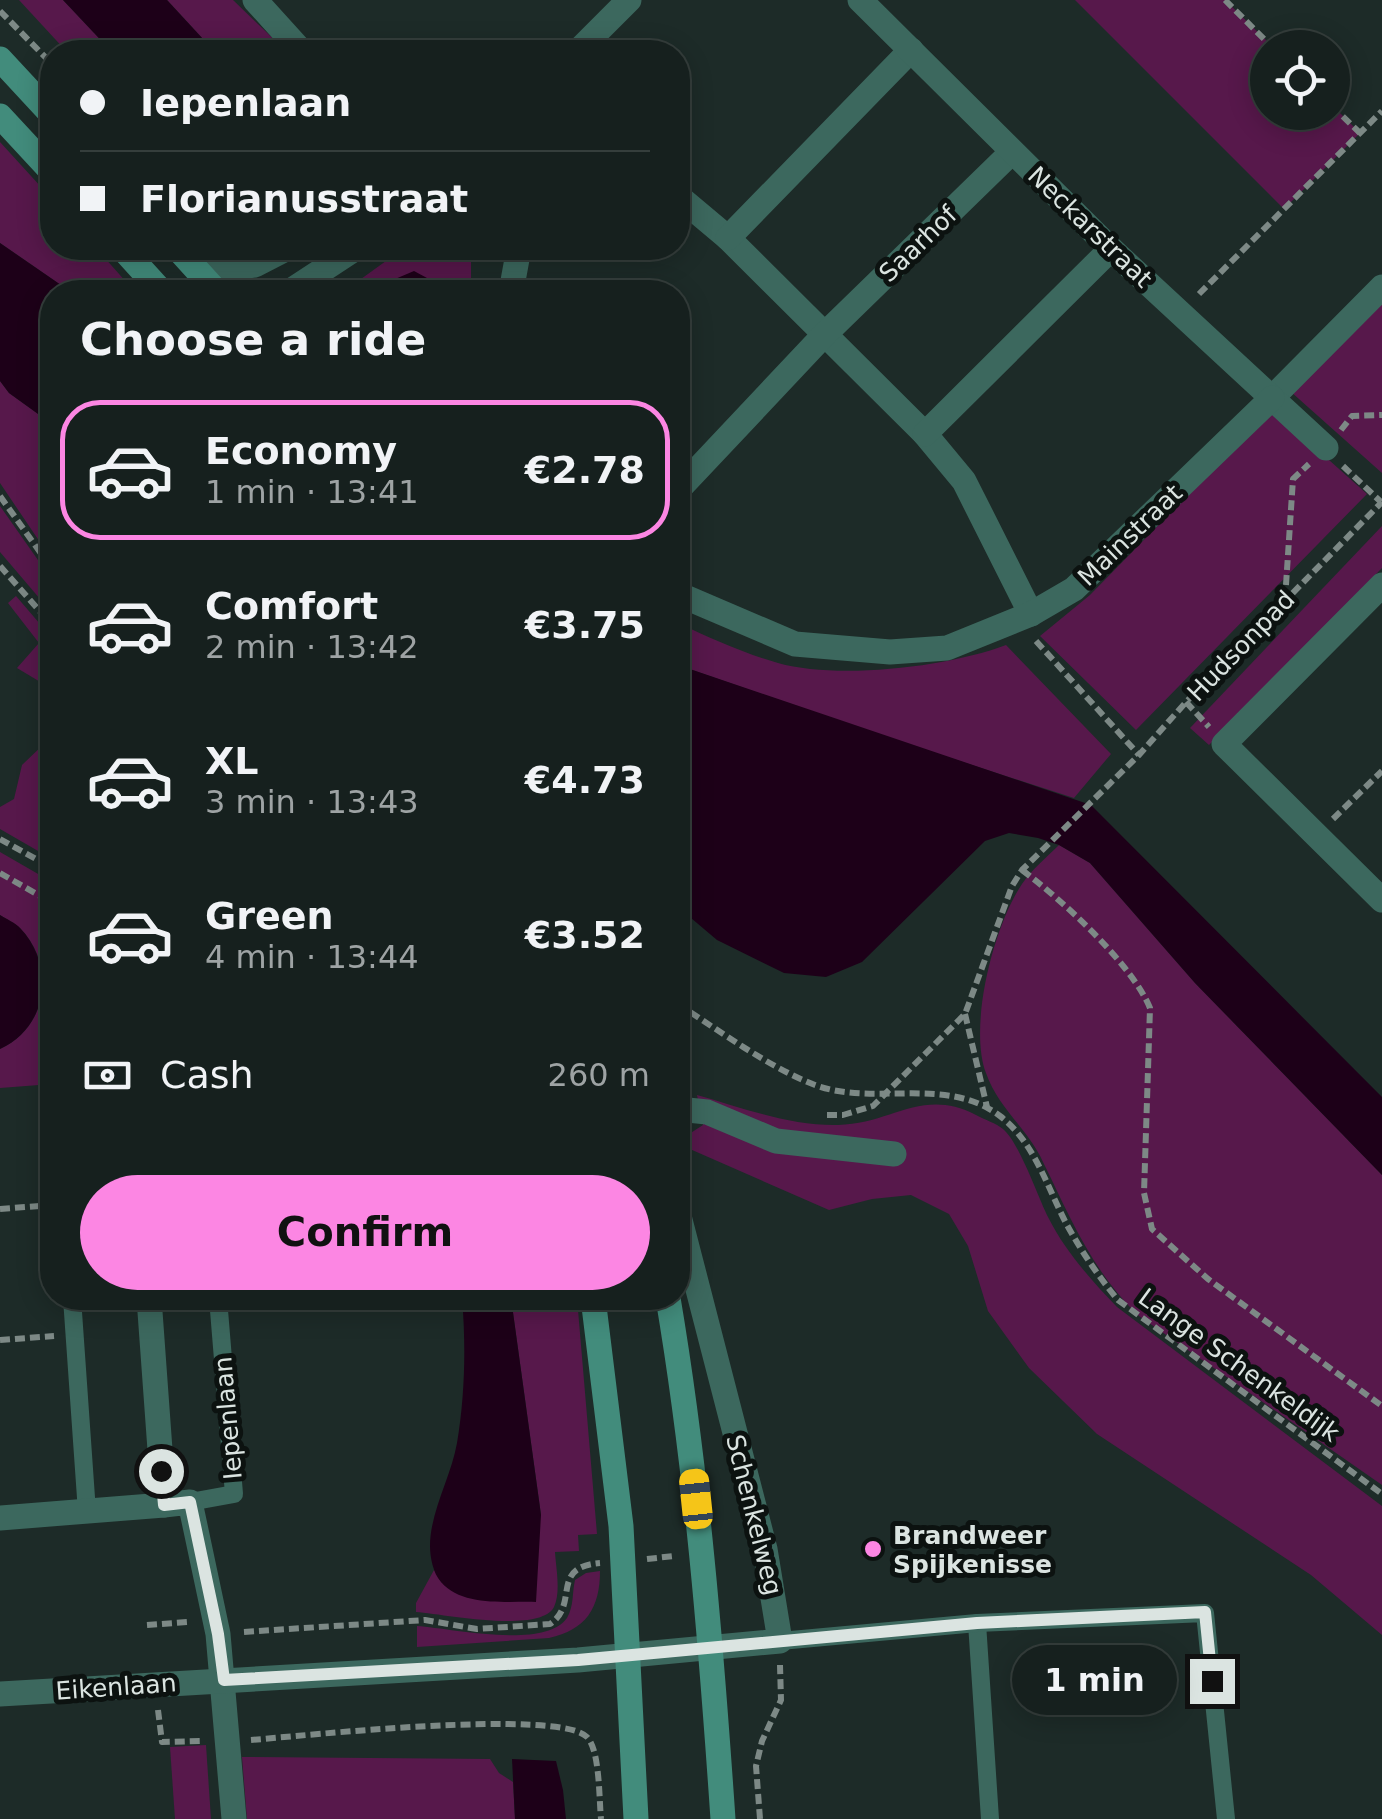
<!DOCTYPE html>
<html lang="en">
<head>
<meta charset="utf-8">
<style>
  body { margin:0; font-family:"DejaVu Sans",sans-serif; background:#1f2827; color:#f1f3f6; height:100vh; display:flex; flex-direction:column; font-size:38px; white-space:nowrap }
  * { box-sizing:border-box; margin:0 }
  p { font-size:32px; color:#9ea3a4 }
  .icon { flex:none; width:55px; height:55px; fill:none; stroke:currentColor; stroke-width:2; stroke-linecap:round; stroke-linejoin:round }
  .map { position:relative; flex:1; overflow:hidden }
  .drawer { position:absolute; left:40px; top:280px; width:650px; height:1030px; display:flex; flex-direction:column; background:#16201e; border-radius:40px; box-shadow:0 5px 25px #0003,0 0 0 2px #353e3c }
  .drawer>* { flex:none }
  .hud { position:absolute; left:40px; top:40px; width:650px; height:220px; border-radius:40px; box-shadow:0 5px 25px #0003,0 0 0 2px #353e3c; display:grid; align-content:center; height:220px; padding:0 40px; background:#16201e }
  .controls { position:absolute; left:1250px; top:30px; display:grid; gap:20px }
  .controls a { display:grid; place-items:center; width:100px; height:100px; border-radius:50%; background:#16201e; box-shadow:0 5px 25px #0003,0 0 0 2px #353e3c; font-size:50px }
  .end { position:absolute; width:45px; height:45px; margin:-22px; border:12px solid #dbe4e1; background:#111; box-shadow:0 0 0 5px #111 }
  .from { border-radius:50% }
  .bubble { position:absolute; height:70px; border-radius:35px; background:#16201e; box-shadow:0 5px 25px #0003,0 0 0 2px #353e3c; font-size:32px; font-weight:600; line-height:70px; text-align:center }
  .car { position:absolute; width:30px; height:60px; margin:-30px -15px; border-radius:12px; box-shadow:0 0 8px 2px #0007; background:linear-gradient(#f5c518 24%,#345 0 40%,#f5c518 0 76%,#345 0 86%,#f5c518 0) }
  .hud b { display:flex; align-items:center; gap:35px; height:95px; font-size:38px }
  .hud b+b { border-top:2px solid #353e3c }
  .hud i { width:25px; height:25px; background:#f1f3f6 }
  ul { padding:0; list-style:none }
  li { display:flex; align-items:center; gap:30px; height:140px; margin:0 20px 15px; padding:0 20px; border:5px solid transparent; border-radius:40px }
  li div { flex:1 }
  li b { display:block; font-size:38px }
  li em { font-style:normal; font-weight:600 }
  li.active { border-color:#fc86e3 }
  li>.icon { width:90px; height:90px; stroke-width:1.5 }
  h2 { padding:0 40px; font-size:45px; line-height:120px }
  .pay { display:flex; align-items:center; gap:25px; height:110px; padding:0 40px; font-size:38px }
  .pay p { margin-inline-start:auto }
  .button { display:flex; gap:20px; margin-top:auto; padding:20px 40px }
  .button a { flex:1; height:115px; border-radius:60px; background:#fc86e3; color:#111; font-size:40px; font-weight:600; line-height:115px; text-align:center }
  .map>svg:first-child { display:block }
  .green { fill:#57184b }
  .water { fill:#1d0018 }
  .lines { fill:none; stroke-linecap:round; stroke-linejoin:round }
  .path { stroke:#7d8986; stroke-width:6; stroke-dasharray:10 5; stroke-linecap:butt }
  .service { stroke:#3c685e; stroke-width:18 }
  .pedestrian { stroke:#3c685e; stroke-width:25 }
  .minor { stroke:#3c685e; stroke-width:25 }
  .secondary { stroke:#428c7c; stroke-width:25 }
  .route { stroke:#dbe4e1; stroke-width:12 }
  .poi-dot { fill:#fc86e3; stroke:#0c1210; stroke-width:4 }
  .labels { text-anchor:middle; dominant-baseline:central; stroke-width:10; stroke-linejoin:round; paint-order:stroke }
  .street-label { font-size:25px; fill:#dbe4e1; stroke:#0c1210 }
  .poi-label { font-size:25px; font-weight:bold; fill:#dbe4e1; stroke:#0c1210; text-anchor:start }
</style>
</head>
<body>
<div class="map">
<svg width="1382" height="1819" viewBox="0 0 1382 1819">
  <rect width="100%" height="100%" fill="#1d2b28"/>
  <g class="green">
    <path d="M19 0H63L112 52H67Z"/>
    <path d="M167 0H233L287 52H215Z"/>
    <path d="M1075 0H1225L1273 47 1268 48V112H1332L1333 106 1360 133 1284 209Z"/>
    <path d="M0 142 52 199V248H96L135 292H71L0 243Z"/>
    <path d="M404 248H471V292H433L427 278 374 289 373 292H343Z"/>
    <path d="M1382 299V473L1290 391Z"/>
    <path d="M0 381 9 393 52 424V560L0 483Z"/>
    <path d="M1272 409 1367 494 1136 730 1040 636 1090 595Z"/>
    <path d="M0 506 52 580V613L0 552Z"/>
    <path d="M1382 526V568L1209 745 1190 728Z"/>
    <path d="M16 596 52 638V689L17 668 39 643 8 603Z"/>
    <path d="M678 623C710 638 743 653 778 663 838 680 948 667 1006 645L1111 754 1074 798 879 735 678 665Z"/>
    <path d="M52 728V859L0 829V807L14 799 22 765 45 743Z"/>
    <path d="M1059 845 1090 863 1195 983 1382 1175V1485L1139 1316C1092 1271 1071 1219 1043 1162 1028 1129 998 1108 986 1073 968 1026 994 925 1022 884 1032 869 1047 857 1059 845Z"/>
    <path d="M0 852 52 882V1084L0 1088V1049C48 1027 57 966 20 928 15 923 6 919 0 915Z"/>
    <path d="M697 1095C743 1108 790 1126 838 1125 892 1124 922 1087 976 1115 985 1120 996 1123 1003 1129 1019 1142 1038 1197 1048 1217 1065 1251 1091 1280 1117 1307L1382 1506V1635L1311 1575 1097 1434 1029 1368 988 1311 968 1246 949 1214 911 1195 872 1199 829 1210 683 1146 686 1136 703 1125Z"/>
    <path d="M511 1298H577L597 1534 578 1535 579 1551 555 1552C556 1568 561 1592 554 1607 540 1634 444 1614 416 1612V1603L434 1570 442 1583 541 1515Z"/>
    <path d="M600 1571C600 1608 586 1630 549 1638L417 1647V1626C450 1628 545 1650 567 1618 574 1606 572 1593 575 1580L586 1573Z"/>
    <path d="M206 1745 211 1819H175L170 1747Z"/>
    <path d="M242 1757 490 1759 499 1773 513 1782 515 1819H247Z"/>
  </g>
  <g class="water">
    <path d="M63 0H167L215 52H112Z"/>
    <path d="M0 243 71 292H52V424L9 393 0 381Z"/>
    <path d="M414 271 427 278 433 292H373L381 285Z"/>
    <path d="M678 665 1091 805 1382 1097V1175L1195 983 1090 863 1059 845 1038 838 1009 833 985 841 862 962 826 977 784 973 717 940 678 907Z"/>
    <path d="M0 915C6 919 16 923 20 928 56 966 48 1027 0 1049Z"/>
    <path d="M462 1298H511L541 1515 536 1602C507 1601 462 1607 441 1582 433 1573 430 1557 430 1546 430 1512 451 1477 457 1443 465 1396 466 1345 462 1298Z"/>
    <path d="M512 1759 556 1761 563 1790 566 1819H515Z"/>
  </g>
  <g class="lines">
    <g class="path">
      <path d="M1225 0 1273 48"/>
      <path d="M0 11 52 64"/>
      <path d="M1332 106 1360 133"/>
      <path d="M1199 294 1382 111"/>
      <path d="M1341 430 1352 416 1382 415"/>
      <path d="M1343 466 1381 502"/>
      <path d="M0 496 52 569"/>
      <path d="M0 566 52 625"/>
      <path d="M1285 600 1293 479 1309 464"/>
      <path d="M1036 641 1139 755"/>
      <path d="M1186 702 1209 727"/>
      <path d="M1333 819 1382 771"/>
      <path d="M0 839 52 868"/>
      <path d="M1022 870C1061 899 1132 964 1150 1008L1144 1193 1152 1229 1208 1279 1382 1406"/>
      <path d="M0 873 40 896 52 909"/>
      <path d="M678 1004C718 1030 770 1068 815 1085 874 1107 946 1075 1000 1116 1035 1143 1047 1187 1067 1225 1082 1252 1098 1276 1118 1300L1382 1494"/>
      <path d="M965 1014 987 1107"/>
      <path d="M827 1115H843L873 1106 965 1014 1012 886 1022 870 1139 755 1186 702 1382 502"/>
      <path d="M0 1209 52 1205"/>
      <path d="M0 1340 54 1336"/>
      <path d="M647 1559 674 1556"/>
      <path d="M147 1625 188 1622"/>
      <path d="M244 1632 425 1620 477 1629 550 1624C580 1604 549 1567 600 1563"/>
      <path d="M158 1710 162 1742 204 1741"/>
      <path d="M251 1740C302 1736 559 1708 587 1737 600 1750 599 1799 601 1819"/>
      <path d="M760 1819 756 1766 762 1741 781 1700 780 1665"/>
    </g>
    <g class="service">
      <path d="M72 1298 87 1512"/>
      <path d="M190 1502 234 1494 218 1298"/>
      <path d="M977 1623 990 1819"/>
      <path d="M780 1641 977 1623 1205 1613 1226 1819"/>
    </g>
    <g class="pedestrian">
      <path d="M678 196 728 238 925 434 964 481 1031 614"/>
      <path d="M728 238 911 50"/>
      <path d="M1272 398 1382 287"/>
      <path d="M925 434 1111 249"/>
      <path d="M678 490 823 336 1012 152"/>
    </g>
    <g class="minor">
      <path d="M255 0 302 52"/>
      <path d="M860 0 1111 249 1326 448"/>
      <path d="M577 52 629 0"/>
      <path d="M200 272 255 265 288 248"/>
      <path d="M289 292 356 248"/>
      <path d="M511 292 519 248"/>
      <path d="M1382 585 1224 744 1382 900"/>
      <path d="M678 594 795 644 890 652 947 648 1031 614 1074 589 1272 398"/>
      <path d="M678 1109 707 1112 776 1141 894 1154"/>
      <path d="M149 1298 164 1505 190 1502 218 1634 234 1819"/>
      <path d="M0 1518 164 1505"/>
      <path d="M0 1694 578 1660 780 1641 765 1549 678 1212"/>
    </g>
    <g class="secondary">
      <path d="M0 59 52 115"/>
      <path d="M0 116 52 172"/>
      <path d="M122 248 162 292"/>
      <path d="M177 248 217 292"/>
      <path d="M593 1298 621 1526 636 1819"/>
      <path d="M668 1298C697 1470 711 1644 723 1819"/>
    </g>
  </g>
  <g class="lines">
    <path class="route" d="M161 1471 164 1505 190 1502 218 1634 224 1680 578 1660 977 1623 1205 1612 1212 1681"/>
  </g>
  <circle class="poi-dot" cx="873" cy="1549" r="10"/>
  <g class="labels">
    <g class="street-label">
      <text transform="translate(1090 227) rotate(44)">Neckarstraat</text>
      <text transform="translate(918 244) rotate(-44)">Saarhof</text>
      <text transform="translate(1130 535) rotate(-44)">Mainstraat</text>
      <text transform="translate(1241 646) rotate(-46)">Hudsonpad</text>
      <text transform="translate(1239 1365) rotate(36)">Lange Schenkeldijk</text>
      <text transform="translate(228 1418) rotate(-95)">Iepenlaan</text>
      <text transform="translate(754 1515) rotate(76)">Schenkelweg</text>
      <text transform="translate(116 1687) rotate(-4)">Eikenlaan</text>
    </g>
    <g class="poi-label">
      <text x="893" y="1535">Brandweer<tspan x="893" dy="29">Spijkenisse</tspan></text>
    </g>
  </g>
</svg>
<div class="controls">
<a><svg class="icon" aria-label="locate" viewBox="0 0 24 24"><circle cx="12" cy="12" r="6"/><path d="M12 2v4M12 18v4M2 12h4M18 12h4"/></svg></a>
</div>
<i class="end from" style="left:161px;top:1471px"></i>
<i class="end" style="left:1212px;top:1681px"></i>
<div class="bubble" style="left:1012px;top:1645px;width:165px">1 min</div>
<i class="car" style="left:696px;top:1499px;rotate:354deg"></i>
<div class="hud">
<b><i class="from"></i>Iepenlaan</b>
<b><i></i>Florianusstraat</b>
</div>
<section class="drawer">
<h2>Choose a ride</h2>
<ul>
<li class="active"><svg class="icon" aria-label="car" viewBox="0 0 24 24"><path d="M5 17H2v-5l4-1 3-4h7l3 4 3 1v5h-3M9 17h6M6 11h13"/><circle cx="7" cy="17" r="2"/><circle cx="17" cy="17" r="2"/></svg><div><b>Economy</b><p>1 min · 13:41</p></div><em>€2.78</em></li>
<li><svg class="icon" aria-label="car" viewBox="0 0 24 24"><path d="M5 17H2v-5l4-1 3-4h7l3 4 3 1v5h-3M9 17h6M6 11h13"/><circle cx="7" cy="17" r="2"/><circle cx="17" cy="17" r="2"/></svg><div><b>Comfort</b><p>2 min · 13:42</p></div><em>€3.75</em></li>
<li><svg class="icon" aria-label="car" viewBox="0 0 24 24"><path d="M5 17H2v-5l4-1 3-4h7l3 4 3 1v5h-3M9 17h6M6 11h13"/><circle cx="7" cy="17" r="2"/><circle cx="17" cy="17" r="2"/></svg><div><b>XL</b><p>3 min · 13:43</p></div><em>€4.73</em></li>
<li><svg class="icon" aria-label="car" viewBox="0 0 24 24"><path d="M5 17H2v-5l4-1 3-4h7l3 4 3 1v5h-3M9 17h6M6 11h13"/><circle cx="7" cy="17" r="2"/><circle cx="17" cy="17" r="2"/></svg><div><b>Green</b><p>4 min · 13:44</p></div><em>€3.52</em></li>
</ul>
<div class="pay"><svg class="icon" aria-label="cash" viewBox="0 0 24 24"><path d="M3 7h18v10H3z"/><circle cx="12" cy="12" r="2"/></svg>Cash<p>260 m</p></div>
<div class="button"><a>Confirm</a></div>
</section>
</div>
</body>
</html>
